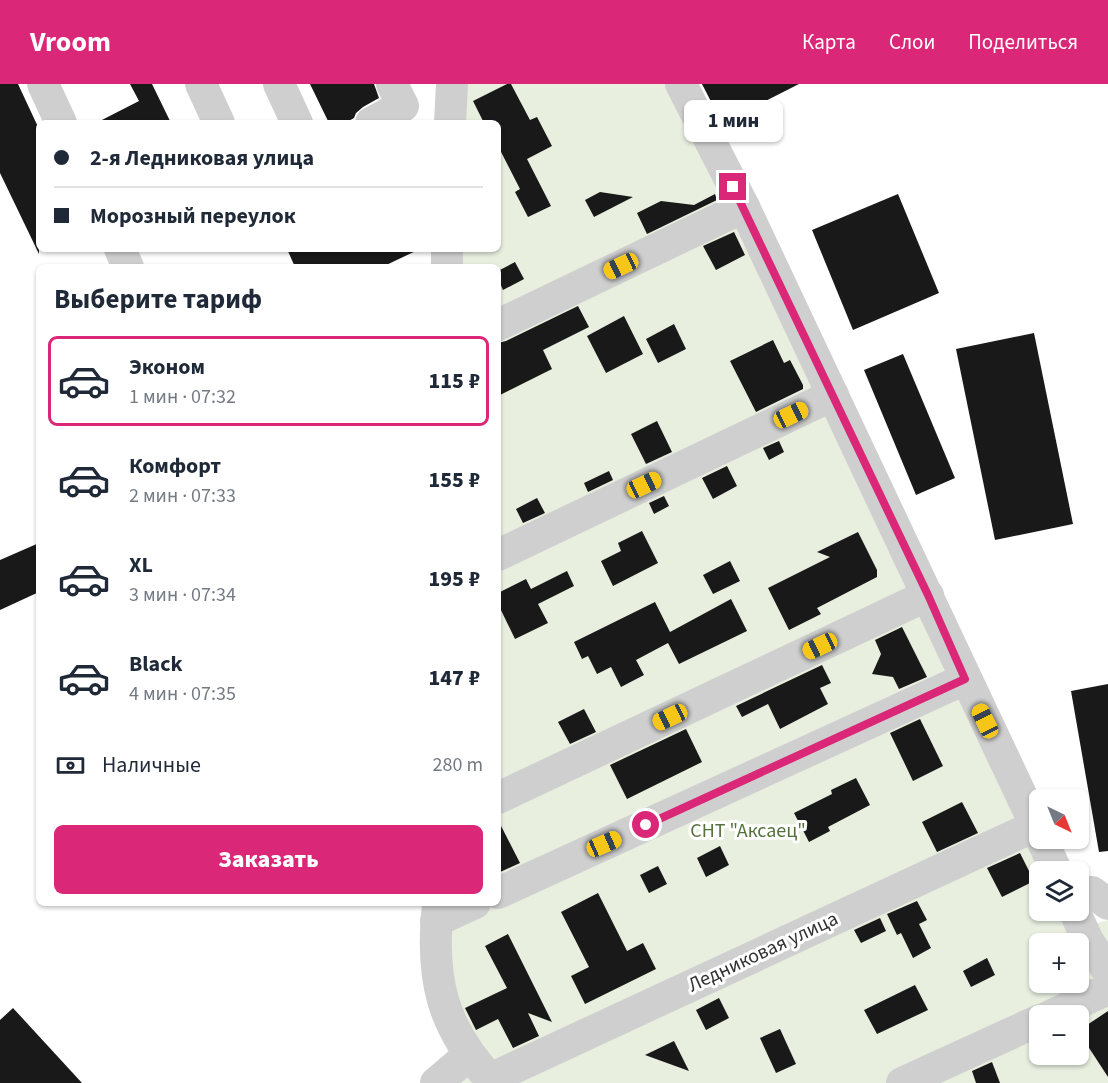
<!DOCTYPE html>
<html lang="ru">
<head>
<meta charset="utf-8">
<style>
  body { margin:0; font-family:"Source Sans 3",sans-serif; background:#f6f6f7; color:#1f2937; height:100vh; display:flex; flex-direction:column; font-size:22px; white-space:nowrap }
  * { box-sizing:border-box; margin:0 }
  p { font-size:20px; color:#747a83 }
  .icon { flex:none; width:33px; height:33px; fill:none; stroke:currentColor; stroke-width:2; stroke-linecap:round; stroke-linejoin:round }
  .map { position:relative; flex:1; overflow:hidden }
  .panel { position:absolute; left:36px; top:180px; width:465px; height:642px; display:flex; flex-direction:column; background:#fff; border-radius:9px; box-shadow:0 2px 4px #0004 }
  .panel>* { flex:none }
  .guide { position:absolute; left:36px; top:36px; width:465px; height:132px; border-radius:9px; box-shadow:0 2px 4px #0004; display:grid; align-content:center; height:132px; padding:0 18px; background:#fff }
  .needle { width:39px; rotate:137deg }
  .controls { position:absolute; left:1029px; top:705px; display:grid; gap:12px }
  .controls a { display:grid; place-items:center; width:60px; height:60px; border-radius:9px; background:#fff; box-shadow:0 2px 4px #0004; font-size:30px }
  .end { position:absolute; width:27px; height:27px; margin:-14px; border:8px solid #db2777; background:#fff; box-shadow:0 0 0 3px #fff }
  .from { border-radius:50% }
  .bubble { position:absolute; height:42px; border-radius:9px; background:#fff; box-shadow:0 2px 4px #0004; font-size:20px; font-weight:800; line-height:42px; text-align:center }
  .car { position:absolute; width:18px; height:36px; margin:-18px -9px; border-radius:8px; box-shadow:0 0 4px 2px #0007; background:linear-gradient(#f5c518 24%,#345 0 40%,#f5c518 0 76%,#345 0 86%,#f5c518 0) }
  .guide b { display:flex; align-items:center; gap:21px; height:57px; font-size:22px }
  .guide b+b { border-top:2px solid #e0e1e3 }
  .guide i { width:15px; height:15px; background:#1f2937 }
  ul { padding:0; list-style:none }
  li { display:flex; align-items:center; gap:18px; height:90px; margin:0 12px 9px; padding:0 6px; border:3px solid transparent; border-radius:9px }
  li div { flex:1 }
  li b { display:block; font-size:22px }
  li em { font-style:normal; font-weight:800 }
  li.selected { border-color:#db2777 }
  li>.icon { width:54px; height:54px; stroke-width:1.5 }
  h2 { padding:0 18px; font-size:27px; line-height:72px }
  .pay { display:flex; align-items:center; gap:15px; height:66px; padding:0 18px; font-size:22px }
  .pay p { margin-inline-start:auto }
  .primary-button { display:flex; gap:12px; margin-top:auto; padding:12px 18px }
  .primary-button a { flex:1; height:69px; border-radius:9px; background:#db2777; color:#fff; font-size:24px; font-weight:800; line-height:69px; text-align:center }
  header { display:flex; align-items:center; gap:36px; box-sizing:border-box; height:84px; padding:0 30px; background:#db2777; color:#fff }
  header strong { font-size:28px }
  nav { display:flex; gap:33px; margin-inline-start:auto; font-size:21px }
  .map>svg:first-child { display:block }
  .green { fill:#e8efdf; fill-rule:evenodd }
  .building { fill:#191919 }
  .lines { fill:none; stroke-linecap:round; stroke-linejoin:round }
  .minor { stroke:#cfcfcf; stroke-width:32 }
  .route { stroke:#db2777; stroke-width:8 }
  .labels { text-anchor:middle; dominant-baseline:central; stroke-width:6; stroke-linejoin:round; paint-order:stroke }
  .park-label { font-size:20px; fill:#55713b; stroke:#fff }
  .street-label { font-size:20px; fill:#323232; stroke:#fff }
</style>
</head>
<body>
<header>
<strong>Vroom</strong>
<nav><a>Карта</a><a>Слои</a><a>Поделиться</a></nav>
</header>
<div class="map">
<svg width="1108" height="999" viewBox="0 0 1108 999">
  <rect width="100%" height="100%" fill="#fff"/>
  <path class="green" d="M460 0H679L1040 788V826L1059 827 1068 847 1108 836V999H431L451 980 428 889 430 819H498V183H441V165H498V39H452ZM1040 860H1078V898H1040ZM1040 932H1078V970H1040Z"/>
  <g class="building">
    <path d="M0 0H18L39 45V170L0 89Z"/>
    <path d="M130 0H152L171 39H96L139 17Z"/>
    <path d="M310 0H374L379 14 363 23 356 29 354 34 345 39H329Z"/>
    <path d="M507 0H511L530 36 537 33 552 62 527 75 551 122 528 133 515 108 520 105 498 62V39H484L473 17Z"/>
    <path d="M702 0H799L722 39Z"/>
    <path d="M600 108 633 113 594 133 585 116Z"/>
    <path d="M715 110 717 116 647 150 637 129 661 117 694 121Z"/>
    <path d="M898 110 939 209 853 246 812 146Z"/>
    <path d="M734 148 745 171 716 186 703 162Z"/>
    <path d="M287 165H420L382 183H295Z"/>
    <path d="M515 178 524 195 503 206 498 195V187Z"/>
    <path d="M578 222 589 243 543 266 552 285 498 312V259L506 257Z"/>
    <path d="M624 232 643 270 606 289 587 252Z"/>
    <path d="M674 240 686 265 658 279 646 255Z"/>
    <path d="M1034 249 1073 440 995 456 956 265Z"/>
    <path d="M773 256 784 279 790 276 803 301V305L756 328 730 277Z"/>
    <path d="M903 270 955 394 916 411 864 286Z"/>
    <path d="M657 337 672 368 646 380 631 350Z"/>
    <path d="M779 357 784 368 769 376 763 364Z"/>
    <path d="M727 382 737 402 713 415 702 394Z"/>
    <path d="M609 387 613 396 588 408 584 399Z"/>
    <path d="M664 412 669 422 654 430 649 419Z"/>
    <path d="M537 414 545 429 523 439 516 425Z"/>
    <path d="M642 447 658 479 613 502 601 477 621 467 618 459Z"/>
    <path d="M858 448 877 486V493L817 524 821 530 789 546 768 504 830 473 817 468Z"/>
    <path d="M39 459V508L0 526V476Z"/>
    <path d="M730 477 740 497 713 510 703 491Z"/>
    <path d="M567 487 574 502 538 520 548 539 515 555 498 520V509L526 495 531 505Z"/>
    <path d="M731 515 747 547 679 580 668 559 636 576 644 591 621 603 611 583 597 590 588 572 582 575 574 558 655 518 670 548Z"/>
    <path d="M902 543 927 593 899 605 893 593 872 590 881 570 875 556Z"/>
    <path d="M822 581 831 599 820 604 828 620 780 645 768 620 742 633 736 622Z"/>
    <path d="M1108 600V767L1099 768 1071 607Z"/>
    <path d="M584 625 596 648 570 660 558 638Z"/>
    <path d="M920 635 943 682 913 697 890 649Z"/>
    <path d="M686 645 702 678 627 715 610 681Z"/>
    <path d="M856 694 870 721 828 743 830 747 809 758 794 729 832 710 831 706Z"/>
    <path d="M962 718 978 749 937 768 922 738Z"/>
    <path d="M498 736 520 779 498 789Z"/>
    <path d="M720 762 729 781 706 793 697 774Z"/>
    <path d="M1020 769 1034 797 1002 813 987 784Z"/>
    <path d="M658 782 667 800 649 809 640 791Z"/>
    <path d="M598 809 627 867 643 859 656 885 585 920 571 892 589 883 561 828Z"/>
    <path d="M917 817 927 836 919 840 931 864 913 874 901 849 897 851 887 830Z"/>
    <path d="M880 834 886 847 861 859 854 846Z"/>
    <path d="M508 850 552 938 528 929 539 952 513 964 498 935 476 946 465 924 507 904 485 862Z"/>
    <path d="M987 874 995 891 971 903 963 887Z"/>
    <path d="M915 901 928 926 877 950 864 926Z"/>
    <path d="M719 914 729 934 706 946 696 926Z"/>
    <path d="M13 924 82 999H0V936Z"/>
    <path d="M1108 927V993L1078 947Z"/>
    <path d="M780 945 796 980 776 989 760 954Z"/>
    <path d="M674 957 689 987 645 971Z"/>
    <path d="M992 978 1000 999H976L972 987Z"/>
  </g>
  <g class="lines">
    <g class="minor">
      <path d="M43 0 61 39"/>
      <path d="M201 0 219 39"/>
      <path d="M279 0 297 39"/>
      <path d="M681 0 744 123 1040 751"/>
      <path d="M371 39 403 22 392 0"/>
      <path d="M450 39 452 0"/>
      <path d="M120 165 128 183"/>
      <path d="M447 183V165"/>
      <path d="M498 241 744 123"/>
      <path d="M498 471 833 311"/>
      <path d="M498 714 928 511"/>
      <path d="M1041 754 1057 788"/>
      <path d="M1078 808H1092L1108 820"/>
      <path d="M498 809 965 595"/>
      <path d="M438 819C430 894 441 944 494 999"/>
      <path d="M1074 826 1088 857 1108 887"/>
      <path d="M436 837 475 819"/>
      <path d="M1050 932 1108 905"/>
      <path d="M490 995 1035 742"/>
      <path d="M436 999 469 971"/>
      <path d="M902 999 1040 936"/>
    </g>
  </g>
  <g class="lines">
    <path class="route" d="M646 741 965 595 928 511 733 103"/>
  </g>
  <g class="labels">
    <g class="park-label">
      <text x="748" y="747">СНТ "Аксаец"</text>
    </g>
    <g class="street-label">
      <text transform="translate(763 868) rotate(-25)">Ледниковая улица</text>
    </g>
  </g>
</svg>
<div class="controls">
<a><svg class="needle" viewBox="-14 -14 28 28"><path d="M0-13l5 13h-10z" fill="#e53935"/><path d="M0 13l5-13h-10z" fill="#747a83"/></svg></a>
<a><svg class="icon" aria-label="layers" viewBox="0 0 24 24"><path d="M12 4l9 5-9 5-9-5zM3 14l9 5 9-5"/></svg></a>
<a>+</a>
<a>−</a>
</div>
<i class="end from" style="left:646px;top:741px"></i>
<i class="end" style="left:733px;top:103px"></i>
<div class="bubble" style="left:684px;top:16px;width:99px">1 мин</div>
<i class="car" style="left:621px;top:182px;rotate:245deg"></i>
<i class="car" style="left:791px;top:331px;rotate:65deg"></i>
<i class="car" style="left:644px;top:401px;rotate:65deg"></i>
<i class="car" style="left:820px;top:562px;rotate:245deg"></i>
<i class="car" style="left:670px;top:633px;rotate:245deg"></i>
<i class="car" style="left:985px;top:637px;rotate:334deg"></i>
<i class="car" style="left:604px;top:760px;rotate:66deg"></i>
<div class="guide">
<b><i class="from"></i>2-я Ледниковая улица</b>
<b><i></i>Морозный переулок</b>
</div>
<section class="panel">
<h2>Выберите тариф</h2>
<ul>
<li class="selected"><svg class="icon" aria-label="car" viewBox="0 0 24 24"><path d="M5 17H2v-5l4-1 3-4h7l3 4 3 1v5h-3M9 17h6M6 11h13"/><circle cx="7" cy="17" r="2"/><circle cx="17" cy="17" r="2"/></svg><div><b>Эконом</b><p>1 мин · 07:32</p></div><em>115 ₽</em></li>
<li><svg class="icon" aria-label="car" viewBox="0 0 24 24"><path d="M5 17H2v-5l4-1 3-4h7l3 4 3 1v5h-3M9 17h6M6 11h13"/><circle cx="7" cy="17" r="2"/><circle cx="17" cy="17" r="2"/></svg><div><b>Комфорт</b><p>2 мин · 07:33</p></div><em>155 ₽</em></li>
<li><svg class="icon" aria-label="car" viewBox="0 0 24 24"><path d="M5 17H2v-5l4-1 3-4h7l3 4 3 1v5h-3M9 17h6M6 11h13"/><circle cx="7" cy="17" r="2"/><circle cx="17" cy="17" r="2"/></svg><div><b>XL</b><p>3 мин · 07:34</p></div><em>195 ₽</em></li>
<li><svg class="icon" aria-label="car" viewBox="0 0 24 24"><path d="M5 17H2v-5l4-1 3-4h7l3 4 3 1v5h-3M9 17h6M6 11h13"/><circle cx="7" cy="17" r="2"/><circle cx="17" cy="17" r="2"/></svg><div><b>Black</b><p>4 мин · 07:35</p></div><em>147 ₽</em></li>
</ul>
<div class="pay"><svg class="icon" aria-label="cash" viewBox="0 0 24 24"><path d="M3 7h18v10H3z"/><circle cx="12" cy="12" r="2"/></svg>Наличные<p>280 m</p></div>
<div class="primary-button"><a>Заказать</a></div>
</section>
</div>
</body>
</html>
